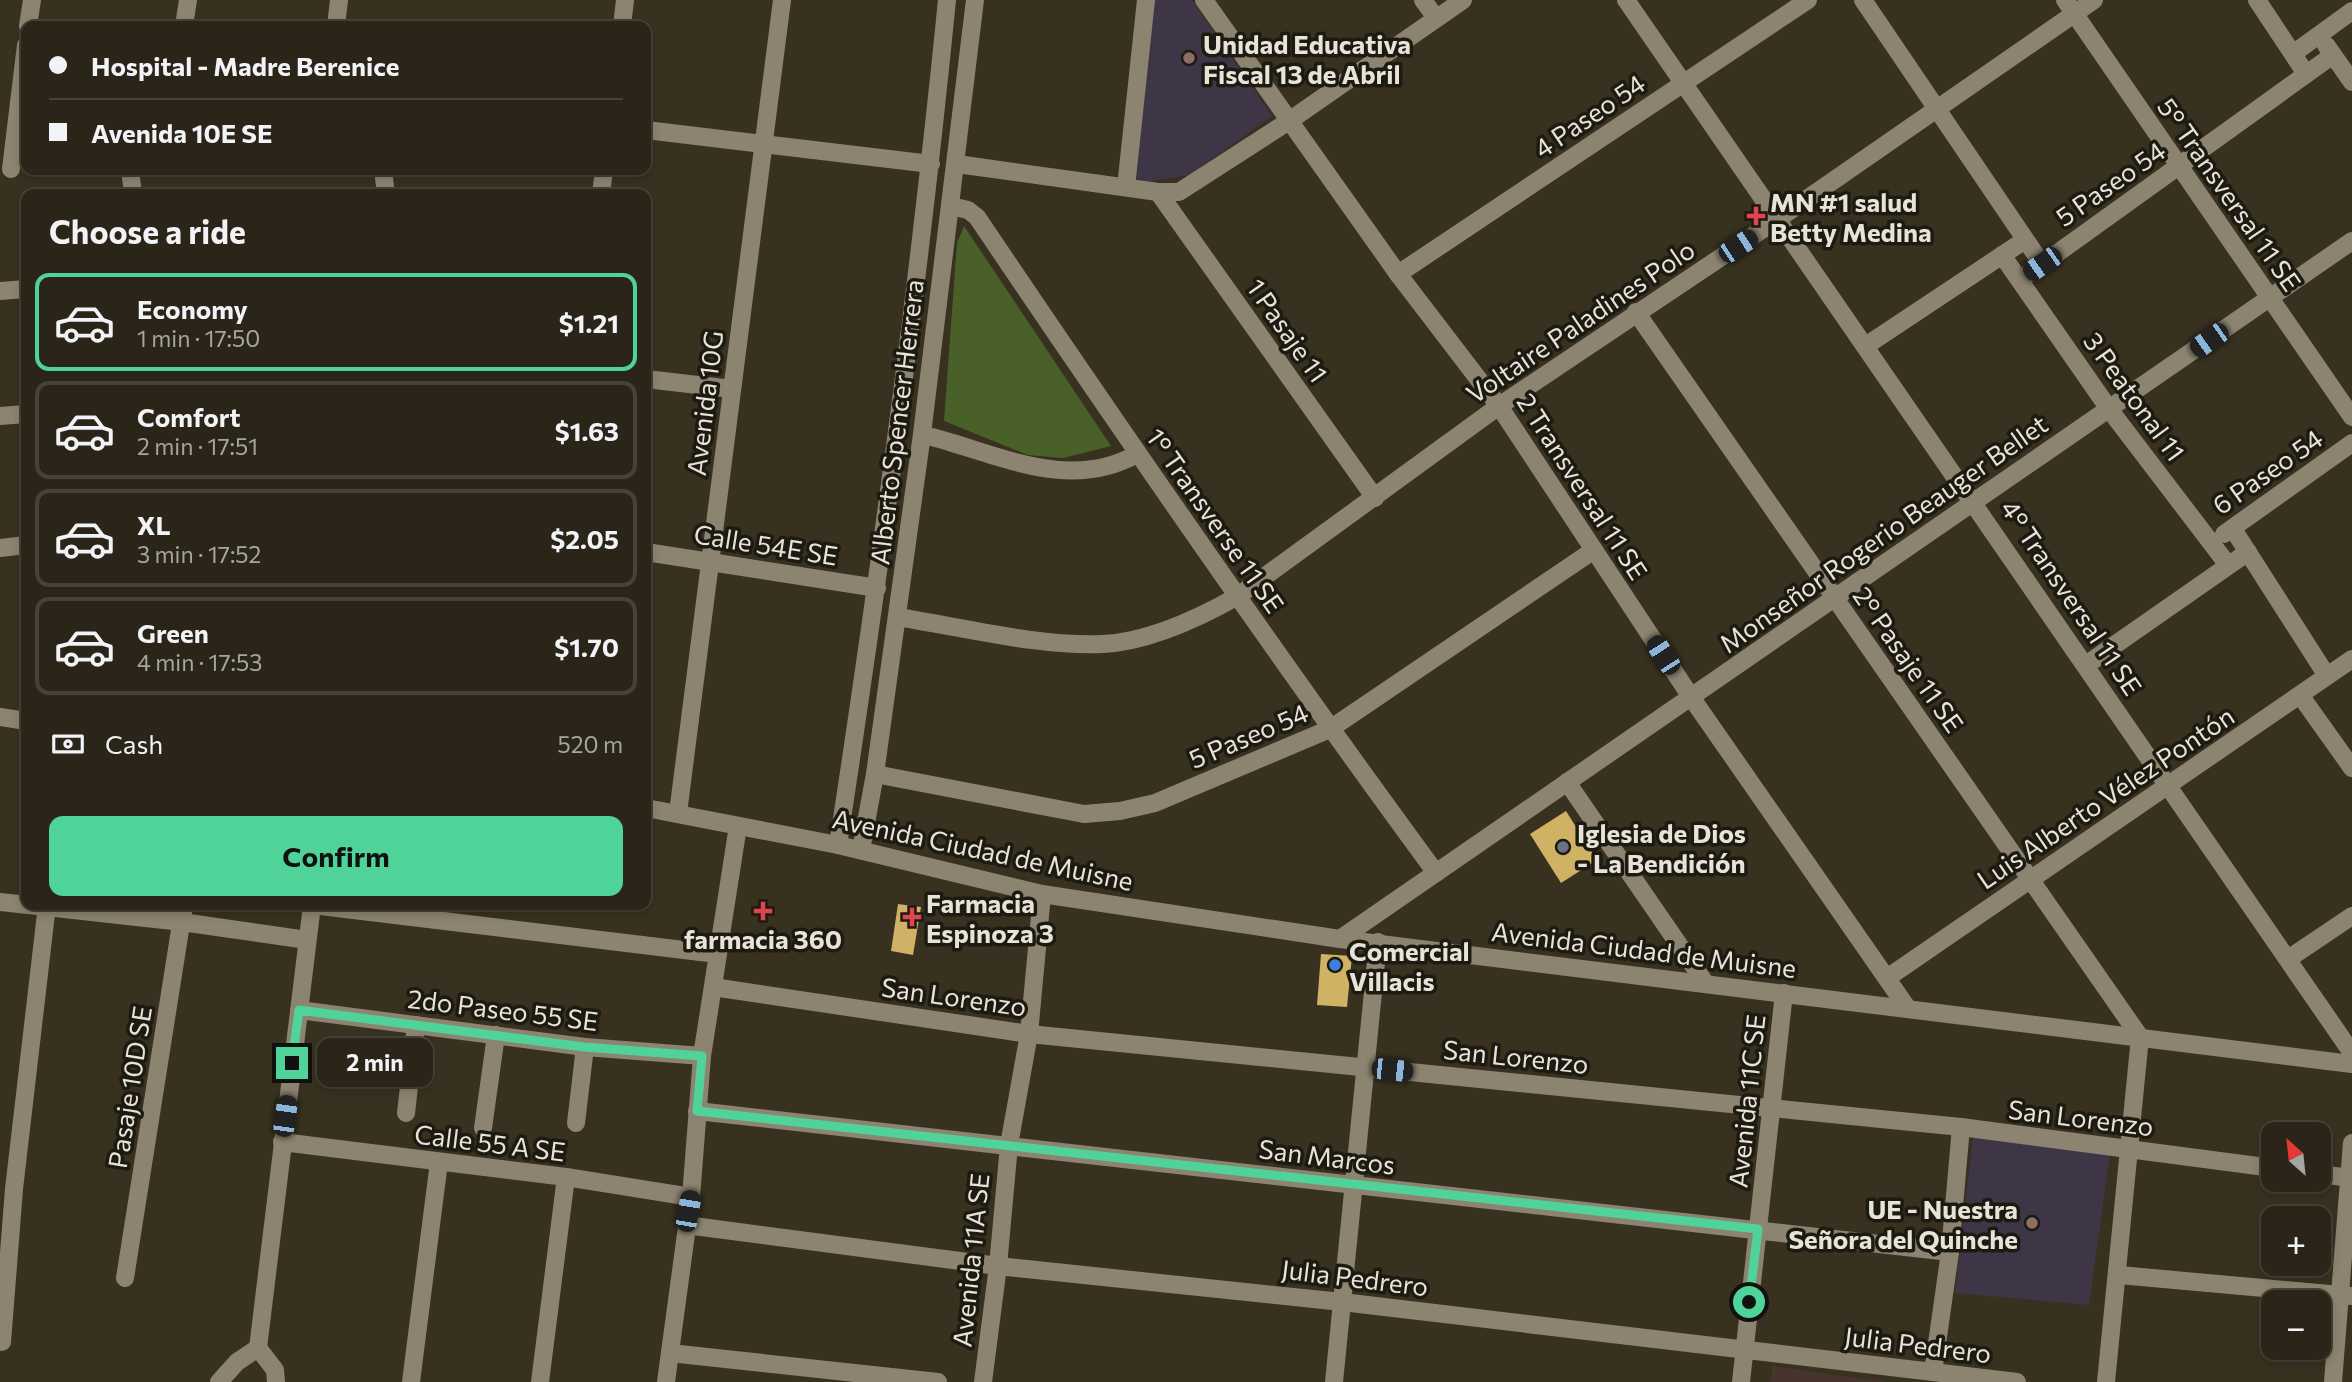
<!DOCTYPE html>
<html lang="en">
<head>
<meta charset="utf-8">
<style>
  body { margin:0; font-family:Commissioner,sans-serif; background:#363125; color:#f1f3f6; height:100vh; display:flex; flex-direction:column; font-size:26px; white-space:nowrap }
  * { box-sizing:border-box; margin:0 }
  p { font-size:23px; color:#a5a5a2 }
  .icon { flex:none; width:38px; height:38px; fill:none; stroke:currentColor; stroke-width:2; stroke-linecap:round; stroke-linejoin:round }
  .map { position:relative; flex:1; overflow:hidden }
  .panel { position:absolute; left:21px; top:189px; width:630px; height:721px; display:flex; flex-direction:column; background:#2a2518; border-radius:14px; box-shadow:0 4px 10px #0003,0 0 0 2px #464237 }
  .panel>* { flex:none }
  .hud { position:absolute; left:21px; top:21px; width:630px; height:154px; border-radius:14px; box-shadow:0 4px 10px #0003,0 0 0 2px #464237; display:grid; align-content:center; height:154px; padding:0 28px; background:#2a2518 }
  .needle { width:46px; rotate:333deg }
  .fabs { position:absolute; left:2261px; top:1122px; display:grid; gap:14px }
  .fabs a { display:grid; place-items:center; width:70px; height:70px; border-radius:14px; background:#2a2518; box-shadow:0 4px 10px #0003,0 0 0 2px #464237; font-size:35px }
  .end { position:absolute; width:32px; height:32px; margin:-16px; border:9px solid #4fd399; background:#111; box-shadow:0 0 0 4px #111 }
  .from { border-radius:50% }
  .bubble { position:absolute; height:49px; border-radius:14px; background:#2a2518; box-shadow:0 4px 10px #0003,0 0 0 2px #464237; font-size:23px; font-weight:700; line-height:49px; text-align:center }
  .car { position:absolute; width:21px; height:42px; margin:-21px -10px; border-radius:9px; box-shadow:0 0 5px 2px #0007; background:linear-gradient(#222 24%,#8ab4d8 0 40%,#222 0 76%,#8ab4d8 0 86%,#222 0) }
  .hud b { display:flex; align-items:center; gap:24px; height:66px; font-size:26px }
  .hud b+b { border-top:2px solid #464237 }
  .hud i { width:18px; height:18px; background:#f1f3f6 }
  ul { padding:0; list-style:none }
  li { display:flex; align-items:center; gap:21px; height:98px; margin:0 14px 10px; padding:0 14px; border:4px solid #464237; border-radius:14px }
  li div { flex:1 }
  li b { display:block; font-size:26px }
  li em { font-style:normal; font-weight:700 }
  li.on { border-color:#4fd399 }
  li>.icon { width:63px; height:63px; stroke-width:1.5 }
  h2 { padding:0 28px; font-size:32px; line-height:84px }
  .pay { display:flex; align-items:center; gap:18px; height:77px; padding:0 28px; font-size:26px }
  .pay p { margin-inline-start:auto }
  .button { display:flex; gap:14px; margin-top:auto; padding:14px 28px }
  .button a { flex:1; height:80px; border-radius:14px; background:#4fd399; color:#111; font-size:28px; font-weight:700; line-height:80px; text-align:center }
  .map>svg:first-child { display:block }
  .education { fill:#3e3646 }
  .medical { fill:#47352d }
  .green { fill:#4a6029 }
  .building { fill:#cfb264 }
  .lines { fill:none; stroke-linecap:round; stroke-linejoin:round }
  .minor { stroke:#8c8470; stroke-width:18 }
  .tertiary { stroke:#8c8470; stroke-width:18 }
  .route { stroke:#4fd399; stroke-width:9 }
  .education-dot { fill:#8d6e63; stroke:#1d1a12; stroke-width:2.5 }
  .health-dot { fill:#e0444e; stroke:#1d1a12; stroke-width:2.5 }
  .worship-dot { fill:#6b7280; stroke:#1d1a12; stroke-width:2.5 }
  .shop-dot { fill:#3f7fe0; stroke:#1d1a12; stroke-width:2.5 }
  .labels { text-anchor:middle; dominant-baseline:central; stroke-width:7; stroke-linejoin:round; paint-order:stroke }
  .poi-label { font-size:26px; font-weight:bold; fill:#e8e3d8; stroke:#1d1a12; text-anchor:start }
  .street-label { font-size:26px; fill:#e8e3d8; stroke:#1d1a12 }
</style>
</head>
<body>
<div class="map">
<svg width="2352" height="1382" viewBox="0 0 2352 1382">
  <rect width="100%" height="100%" fill="#383120"/>
  <g class="education">
    <path d="M1153 0H1192L1272 116 1189 175 1147 182 1133 177Z"/>
    <path d="M1973 1137 2110 1154 2089 1305 1955 1293Z"/>
  </g>
  <path class="medical" d="M1772 1366 1887 1382H1771Z"/>
  <path class="green" d="M964 226 1111 446 1063 458 1028 455 944 421 957 243Z"/>
  <g class="building">
    <path d="M1566 811 1597 860 1561 883 1530 834Z"/>
    <path d="M898 904 921 907 913 955 891 951Z"/>
    <path d="M1321 954 1352 956 1347 1007 1317 1005Z"/>
  </g>
  <g class="lines">
    <g class="minor">
      <path d="M1204 0 1398 274 1499 406 1691 697 1908 1009"/>
      <path d="M1423 0 1436 18"/>
      <path d="M1626 0 2352 1053"/>
      <path d="M1863 0 2042 264"/>
      <path d="M2065 0 2352 417"/>
      <path d="M2257 0 2306 74"/>
      <path d="M28 26 32 0"/>
      <path d="M184 26 188 0"/>
      <path d="M336 26 339 0"/>
      <path d="M622 26 625 0"/>
      <path d="M2326 45 2352 82"/>
      <path d="M2294 53 2352 11"/>
      <path d="M646 130 931 164"/>
      <path d="M957 164 1158 192H1179L1289 121 1463 0"/>
      <path d="M11 169 26 45"/>
      <path d="M130 170 133 194"/>
      <path d="M383 170 386 194"/>
      <path d="M1126 187 1146 0"/>
      <path d="M1158 192 1375 498"/>
      <path d="M601 194 604 170"/>
      <path d="M951 206 968 210 977 217C1126 438 1278 658 1436 873"/>
      <path d="M2002 255 2109 409 2228 565"/>
      <path d="M1398 274 1808 0"/>
      <path d="M2020 280 2333 55"/>
      <path d="M0 291 26 289"/>
      <path d="M1636 312 2140 1037 2106 1382"/>
      <path d="M1867 345 2025 240"/>
      <path d="M646 379 732 389"/>
      <path d="M0 416 26 414"/>
      <path d="M932 437C1000 455 1070 492 1137 454"/>
      <path d="M2233 529 2327 676"/>
      <path d="M2224 534 2352 443"/>
      <path d="M0 548 26 545"/>
      <path d="M646 552 877 588"/>
      <path d="M897 617C961 627 1040 647 1103 644 1149 642 1199 618 1238 596L1499 406 1778 219 2094 0"/>
      <path d="M2086 665 2248 552"/>
      <path d="M2300 695 2352 768"/>
      <path d="M875 774 1084 814 1120 811 1155 803 1330 729 1594 550"/>
      <path d="M1567 782 1706 984"/>
      <path d="M678 813 782 0"/>
      <path d="M0 902 182 922 307 940"/>
      <path d="M312 905 717 954"/>
      <path d="M2288 959 2352 916"/>
      <path d="M1887 978 2352 659"/>
      <path d="M713 987 1029 1034 1961 1127 2273 1168"/>
      <path d="M299 1010 585 1047 702 1056"/>
      <path d="M697 1111 1950 1252"/>
      <path d="M406 1113 416 1025"/>
      <path d="M576 1123 585 1047"/>
      <path d="M483 1128 496 1035"/>
      <path d="M282 1142 566 1177 691 1197"/>
      <path d="M2319 1174 2352 1178"/>
      <path d="M686 1225 998 1266 1342 1302 2017 1382"/>
      <path d="M2119 1275 2352 1296"/>
      <path d="M125 1278 184 905"/>
      <path d="M2 1342 14 1189 47 905"/>
      <path d="M670 1353 938 1382"/>
      <path d="M1933 1372 1950 1252 1961 1127"/>
      <path d="M219 1382 237 1362 258 1348"/>
      <path d="M276 1382 275 1370 258 1348 312 905"/>
      <path d="M411 1382 439 1162"/>
      <path d="M540 1382 566 1177"/>
      <path d="M983 1382 998 1266 1009 1145 1029 1034 1042 894"/>
      <path d="M1334 1382 1378 942"/>
      <path d="M1741 1382 1784 993"/>
      <path d="M2333 1382 2352 1143"/>
    </g>
    <g class="tertiary">
      <path d="M0 717 26 721"/>
      <path d="M646 808 838 845 1042 894 1340 939 2352 1064"/>
      <path d="M838 845C881 564 919 283 947 0"/>
      <path d="M861 850 875 774 922 434 975 0"/>
      <path d="M1340 939 2352 241"/>
      <path d="M666 1382 691 1197 702 1056 738 826"/>
    </g>
  </g>
  <g class="lines">
    <path class="route" d="M292 1063 299 1010 584 1047 702 1056 697 1111 1758 1229 1749 1302"/>
  </g>
  <g class="education-dot">
    <circle cx="1189" cy="58" r="7"/>
    <circle cx="2032" cy="1223" r="7"/>
  </g>
  <g class="health-dot">
    <path d="M1752.5 205.5h7v7h7v7h-7v7h-7v-7h-7v-7h7z"/>
    <path d="M759.5 900.5h7v7h7v7h-7v7h-7v-7h-7v-7h7z"/>
    <path d="M908.5 906.5h7v7h7v7h-7v7h-7v-7h-7v-7h7z"/>
  </g>
  <circle class="worship-dot" cx="1563" cy="847" r="7"/>
  <circle class="shop-dot" cx="1335" cy="965" r="7"/>
  <g class="labels">
    <g class="poi-label">
      <text x="1203" y="43">Unidad Educativa<tspan x="1203" dy="30">Fiscal 13 de Abril</tspan></text>
      <text x="1770" y="201">MN #1 salud<tspan x="1770" dy="30">Betty Medina</tspan></text>
      <text x="1577" y="832">Iglesia de Dios<tspan x="1577" dy="30">- La Bendición</tspan></text>
      <text x="926" y="902">Farmacia<tspan x="926" dy="30">Espinoza 3</tspan></text>
      <text x="763" y="938" text-anchor="middle">farmacia 360</text>
      <text x="1349" y="950">Comercial<tspan x="1349" dy="30">Villacis</tspan></text>
      <text x="2018" y="1208" text-anchor="end">UE - Nuestra<tspan x="2018" dy="30">Señora del Quinche</tspan></text>
    </g>
    <g class="street-label">
      <text transform="translate(1589 115) rotate(-34)">4 Paseo 54</text>
      <text transform="translate(2110 183) rotate(-35)">5 Paseo 54</text>
      <text transform="translate(2230 194) rotate(55)">5° Transversal 11 SE</text>
      <text transform="translate(1580 321) rotate(-34)">Voltaire Paladines Polo</text>
      <text transform="translate(1288 330) rotate(55)">1 Pasaje 11</text>
      <text transform="translate(2135 396) rotate(54)">3 Peatonal 11</text>
      <text transform="translate(704 403) rotate(-83)">Avenida 10G</text>
      <text transform="translate(896 422) rotate(-83)">Alberto Spencer Herrera</text>
      <text transform="translate(2267 471) rotate(-35)">6 Paseo 54</text>
      <text transform="translate(1583 486) rotate(57)">2 Transversal 11 SE</text>
      <text transform="translate(1216 520) rotate(55)">1° Transverse 11 SE</text>
      <text transform="translate(1883 533) rotate(-35)">Monseñor Rogerio Beauger Bellet</text>
      <text transform="translate(766 544) rotate(9)">Calle 54E SE</text>
      <text transform="translate(2072 597) rotate(56)">4° Transversal 11 SE</text>
      <text transform="translate(1909 659) rotate(55)">2° Pasaje 11 SE</text>
      <text transform="translate(1248 735) rotate(-23)">5 Paseo 54</text>
      <text transform="translate(2105 797) rotate(-34)">Luis Alberto Vélez Pontón</text>
      <text transform="translate(983 849) rotate(12)">Avenida Ciudad de Muisne</text>
      <text transform="translate(1644 949) rotate(7)">Avenida Ciudad de Muisne</text>
      <text transform="translate(954 996) rotate(8)">San Lorenzo</text>
      <text transform="translate(503 1009) rotate(7)">2do Paseo 55 SE</text>
      <text transform="translate(1516 1056) rotate(6)">San Lorenzo</text>
      <text transform="translate(129 1087) rotate(-81)">Pasaje 10D SE</text>
      <text transform="translate(1746 1101) rotate(-84)">Avenida 11C SE</text>
      <text transform="translate(2081 1117) rotate(7)">San Lorenzo</text>
      <text transform="translate(490 1142) rotate(7)">Calle 55 A SE</text>
      <text transform="translate(1327 1156) rotate(7)">San Marcos</text>
      <text transform="translate(970 1260) rotate(-84)">Avenida 11A SE</text>
      <text transform="translate(1355 1277) rotate(7)">Julia Pedrero</text>
      <text transform="translate(1918 1344) rotate(7)">Julia Pedrero</text>
    </g>
  </g>
</svg>
<div class="fabs">
<a><svg class="needle" viewBox="-14 -14 28 28"><path d="M0-13l5 13h-10z" fill="#e53935"/><path d="M0 13l5-13h-10z" fill="#a5a5a2"/></svg></a>
<a>+</a>
<a>−</a>
</div>
<i class="end from" style="left:1749px;top:1302px"></i>
<i class="end" style="left:292px;top:1063px"></i>
<div class="bubble" style="left:317px;top:1038px;width:116px">2 min</div>
<i class="car" style="left:1738px;top:246px;rotate:57deg"></i>
<i class="car" style="left:2042px;top:264px;rotate:235deg"></i>
<i class="car" style="left:2209px;top:340px;rotate:235deg"></i>
<i class="car" style="left:1663px;top:655px;rotate:327deg"></i>
<i class="car" style="left:1392px;top:1070px;rotate:96deg"></i>
<i class="car" style="left:285px;top:1116px;rotate:8deg"></i>
<i class="car" style="left:688px;top:1211px;rotate:10deg"></i>
<div class="hud">
<b><i class="from"></i>Hospital - Madre Berenice</b>
<b><i></i>Avenida 10E SE</b>
</div>
<section class="panel">
<h2>Choose a ride</h2>
<ul>
<li class="on"><svg class="icon" aria-label="car" viewBox="0 0 24 24"><path d="M5 17H2v-5l4-1 3-4h7l3 4 3 1v5h-3M9 17h6M6 11h13"/><circle cx="7" cy="17" r="2"/><circle cx="17" cy="17" r="2"/></svg><div><b>Economy</b><p>1 min · 17:50</p></div><em>$1.21</em></li>
<li><svg class="icon" aria-label="car" viewBox="0 0 24 24"><path d="M5 17H2v-5l4-1 3-4h7l3 4 3 1v5h-3M9 17h6M6 11h13"/><circle cx="7" cy="17" r="2"/><circle cx="17" cy="17" r="2"/></svg><div><b>Comfort</b><p>2 min · 17:51</p></div><em>$1.63</em></li>
<li><svg class="icon" aria-label="car" viewBox="0 0 24 24"><path d="M5 17H2v-5l4-1 3-4h7l3 4 3 1v5h-3M9 17h6M6 11h13"/><circle cx="7" cy="17" r="2"/><circle cx="17" cy="17" r="2"/></svg><div><b>XL</b><p>3 min · 17:52</p></div><em>$2.05</em></li>
<li><svg class="icon" aria-label="car" viewBox="0 0 24 24"><path d="M5 17H2v-5l4-1 3-4h7l3 4 3 1v5h-3M9 17h6M6 11h13"/><circle cx="7" cy="17" r="2"/><circle cx="17" cy="17" r="2"/></svg><div><b>Green</b><p>4 min · 17:53</p></div><em>$1.70</em></li>
</ul>
<div class="pay"><svg class="icon" aria-label="cash" viewBox="0 0 24 24"><path d="M3 7h18v10H3z"/><circle cx="12" cy="12" r="2"/></svg>Cash<p>520 m</p></div>
<div class="button"><a>Confirm</a></div>
</section>
</div>
</body>
</html>
